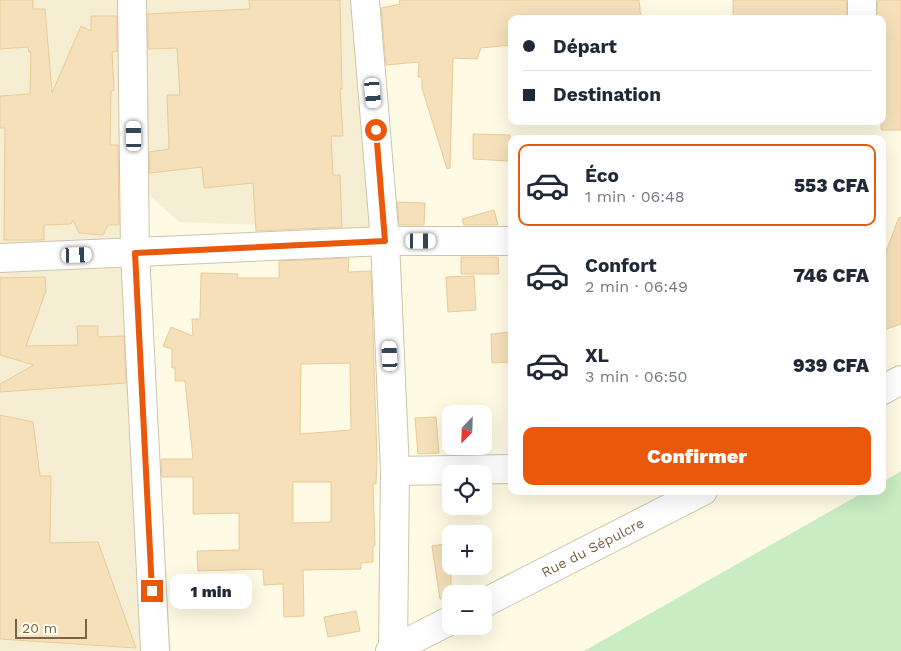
<!DOCTYPE html>
<html lang="fr">
<head>
<meta charset="utf-8">
<style>
  body { margin:0; font-family:"Work Sans",sans-serif; background:#f2f2f3; color:#1f2937; height:100vh; display:flex; flex-direction:column; font-size:19px; white-space:nowrap }
  * { box-sizing:border-box; margin:0 }
  p { font-size:16px; color:#747a83 }
  .icon { flex:none; width:28px; height:28px; fill:none; stroke:currentColor; stroke-width:2; stroke-linecap:round; stroke-linejoin:round }
  .map { position:relative; flex:1; overflow:hidden }
  .details { position:absolute; left:508px; top:135px; width:378px; height:360px; display:flex; flex-direction:column; background:#fff; border-radius:10px; box-shadow:0 5px 20px #0002 }
  .details>* { flex:none }
  .guide { position:absolute; left:508px; top:15px; width:378px; height:110px; border-radius:10px; box-shadow:0 5px 20px #0002; display:grid; align-content:center; height:110px; padding:0 15px; background:#fff }
  .needle { width:32px; rotate:203deg }
  .controls { position:absolute; left:442px; top:405px; display:grid; gap:10px }
  .controls a { display:grid; place-items:center; width:50px; height:50px; border-radius:10px; background:#fff; box-shadow:0 5px 20px #0002; font-size:25px }
  .scale { position:absolute; left:15px; bottom:12px; width:72px; box-sizing:border-box; padding-left:5px; border:2px solid #786548; border-top:0; font-size:14px; line-height:18px; white-space:nowrap; color:#786548; -webkit-text-stroke:4px #fffcec; paint-order:stroke }
  .end { position:absolute; width:22px; height:22px; margin:-11px; border:6px solid #ea580c; background:#fff; box-shadow:0 0 0 2px #fff }
  .from { border-radius:50% }
  .bubble { position:absolute; height:35px; border-radius:10px; background:#fff; box-shadow:0 5px 20px #0002; font-size:16px; font-weight:800; line-height:35px; text-align:center }
  .car { position:absolute; width:15px; height:30px; margin:-15px -8px; border-radius:6px; box-shadow:0 0 4px 1px #0007; background:linear-gradient(#fff 24%,#345 0 40%,#fff 0 76%,#345 0 86%,#fff 0) }
  .guide b { display:flex; align-items:center; gap:18px; height:48px; font-size:19px }
  .guide b+b { border-top:1px solid #e0e1e3 }
  .guide i { width:12px; height:12px; background:#1f2937 }
  ul { padding:9px 0 0; list-style:none }
  li { display:flex; align-items:center; gap:15px; height:82px; margin:0 10px 8px; padding:0 5px; border:2px solid transparent; border-radius:10px }
  li div { flex:1 }
  li b { display:block; font-size:19px }
  li em { font-style:normal; font-weight:800 }
  li.on { border-color:#ea580c }
  li>.icon { width:45px; height:45px; stroke-width:1.5 }
  .button { display:flex; gap:10px; margin-top:auto; padding:10px 15px }
  .button a { flex:1; height:58px; border-radius:10px; background:#ea580c; color:#fff; font-size:20px; font-weight:800; line-height:58px; text-align:center }
  .map>svg:first-child { display:block }
  .residential { fill:#f6eed2 }
  .green { fill:#c9ecc2 }
  .building { fill:#f5e0ba; stroke:#e8cb9a; fill-rule:evenodd }
  .lines { fill:none; stroke-linecap:round; stroke-linejoin:round }
  .minor-casing { stroke:#d0c4aa; stroke-width:30 }
  .minor { stroke:#fff; stroke-width:28 }
  .route { stroke:#ea580c; stroke-width:6 }
  .labels { text-anchor:middle; dominant-baseline:central; stroke-width:5; stroke-linejoin:round; paint-order:stroke }
  .street-label { font-size:14px; fill:#786548; stroke:#fffcec }
</style>
</head>
<body>
<div class="map">
<svg width="901" height="651" viewBox="0 0 901 651">
  <rect width="100%" height="100%" fill="#fefae4"/>
  <g class="residential">
    <path d="M0 0H139L143 193 171 651H0Z"/>
    <path d="M142 0H356L369 229 179 222 150 196 141 31Z"/>
  </g>
  <path class="green" d="M901 471V651H584L866 491H881V483Z"/>
  <g class="building">
    <path d="M0 0H33V9H45L52 93 81 26 91 31V16H117V51L112 52 114 90 111 91 110 145H118L119 225H108L103 235 79 233 73 220 71 224 44 225V240H4L5 128H0V96L30 94 31 52H29L28 47 0 49Z"/>
    <path d="M249 0H340L342 89H340L343 136H331L333 175H340L342 227 256 231 253 183 204 188 202 167 150 173 149 152 169 149 167 95H180L177 48 148 49V14L250 9Z"/>
    <path d="M399 0H639L641 19H511V45L481 48 477 59 453 58 450 168 447 169 422 88V77H418L419 62 386 65 381 8 400 4Z"/>
    <path d="M733 0H846L848 19H733Z"/>
    <path d="M878 0H901V130H881V19H876Z"/>
    <path d="M473 134 510 135 509 161 473 159Z"/>
    <path d="M397 202 425 203 424 225H399Z"/>
    <path d="M494 210 498 225H464L462 219Z"/>
    <path d="M899 217 901 218V324L881 331V265Z"/>
    <path d="M461 257H498L499 274H461Z"/>
    <path d="M349 258 348 272 371 271 377 459 376 484H373L375 546H373V562L361 563V569L303 570 304 616 284 617 283 584 264 585 263 569 198 571 197 551 239 550V513L193 514V477H162L161 459H193L185 381H175V368H172V349L163 346 171 327 193 336 192 319H200L201 273 238 274 237 278H279V261ZM350 363 351 430 300 434 301 364ZM293 482H331V522L293 523Z"/>
    <path d="M474 276 476 310 448 312 446 277Z"/>
    <path d="M45 277 46 291 26 346 78 345 77 326H98V337L124 336 126 383 0 392V384L34 365 0 355V278Z"/>
    <path d="M511 332V362L492 363 491 334Z"/>
    <path d="M0 415 33 422 40 476H51L50 543 98 542 136 648 0 639Z"/>
    <path d="M436 417 439 453 418 454 415 418Z"/>
    <path d="M451 543V598L440 599 432 546Z"/>
    <path d="M356 611 360 631 328 637 324 617Z"/>
  </g>
  <g class="lines">
    <defs>
      <g id="minor">
        <path d="M132 0 135 253 155 651"/>
        <path d="M365 0 385 241 395 471 393 649"/>
        <path d="M862 13V0"/>
        <path d="M0 258 385 241H511"/>
        <path d="M881 391 901 380"/>
        <path d="M395 471 511 469"/>
        <path id="s1" d="M484 603 703 491"/>
        <path d="M390 651 451 620"/>
      </g>
    </defs>
    <use href="#minor" class="minor-casing"/>
    <use href="#minor" class="minor"/>
  </g>
  <g class="lines">
    <path class="route" d="M152 591 135 253 385 241 376 130"/>
  </g>
  <g class="labels">
    <g class="street-label">
      <text stroke="none"><textPath href="#s1" startOffset="122">Rue du Sépulcre</textPath></text>
    </g>
  </g>
</svg>
<div class="controls">
<a><svg class="needle" viewBox="-14 -14 28 28"><path d="M0-13l5 13h-10z" fill="#e53935"/><path d="M0 13l5-13h-10z" fill="#747a83"/></svg></a>
<a><svg class="icon" aria-label="locate" viewBox="0 0 24 24"><circle cx="12" cy="12" r="6"/><path d="M12 2v4M12 18v4M2 12h4M18 12h4"/></svg></a>
<a>+</a>
<a>−</a>
</div>
<div class="scale">20 m</div>
<i class="end from" style="left:376px;top:130px"></i>
<i class="end" style="left:152px;top:591px"></i>
<div class="bubble" style="left:170px;top:574px;width:82px">1 min</div>
<i class="car" style="left:373px;top:93px;rotate:175deg"></i>
<i class="car" style="left:134px;top:136px;rotate:359deg"></i>
<i class="car" style="left:421px;top:241px;rotate:90deg"></i>
<i class="car" style="left:77px;top:255px;rotate:88deg"></i>
<i class="car" style="left:390px;top:356px;rotate:357deg"></i>
<div class="guide">
<b><i class="from"></i>Départ</b>
<b><i></i>Destination</b>
</div>
<section class="details">
<ul>
<li class="on"><svg class="icon" aria-label="car" viewBox="0 0 24 24"><path d="M5 17H2v-5l4-1 3-4h7l3 4 3 1v5h-3M9 17h6M6 11h13"/><circle cx="7" cy="17" r="2"/><circle cx="17" cy="17" r="2"/></svg><div><b>Éco</b><p>1 min · 06:48</p></div><em>553 CFA</em></li>
<li><svg class="icon" aria-label="car" viewBox="0 0 24 24"><path d="M5 17H2v-5l4-1 3-4h7l3 4 3 1v5h-3M9 17h6M6 11h13"/><circle cx="7" cy="17" r="2"/><circle cx="17" cy="17" r="2"/></svg><div><b>Confort</b><p>2 min · 06:49</p></div><em>746 CFA</em></li>
<li><svg class="icon" aria-label="car" viewBox="0 0 24 24"><path d="M5 17H2v-5l4-1 3-4h7l3 4 3 1v5h-3M9 17h6M6 11h13"/><circle cx="7" cy="17" r="2"/><circle cx="17" cy="17" r="2"/></svg><div><b>XL</b><p>3 min · 06:50</p></div><em>939 CFA</em></li>
</ul>
<div class="button"><a>Confirmer</a></div>
</section>
</div>
</body>
</html>
